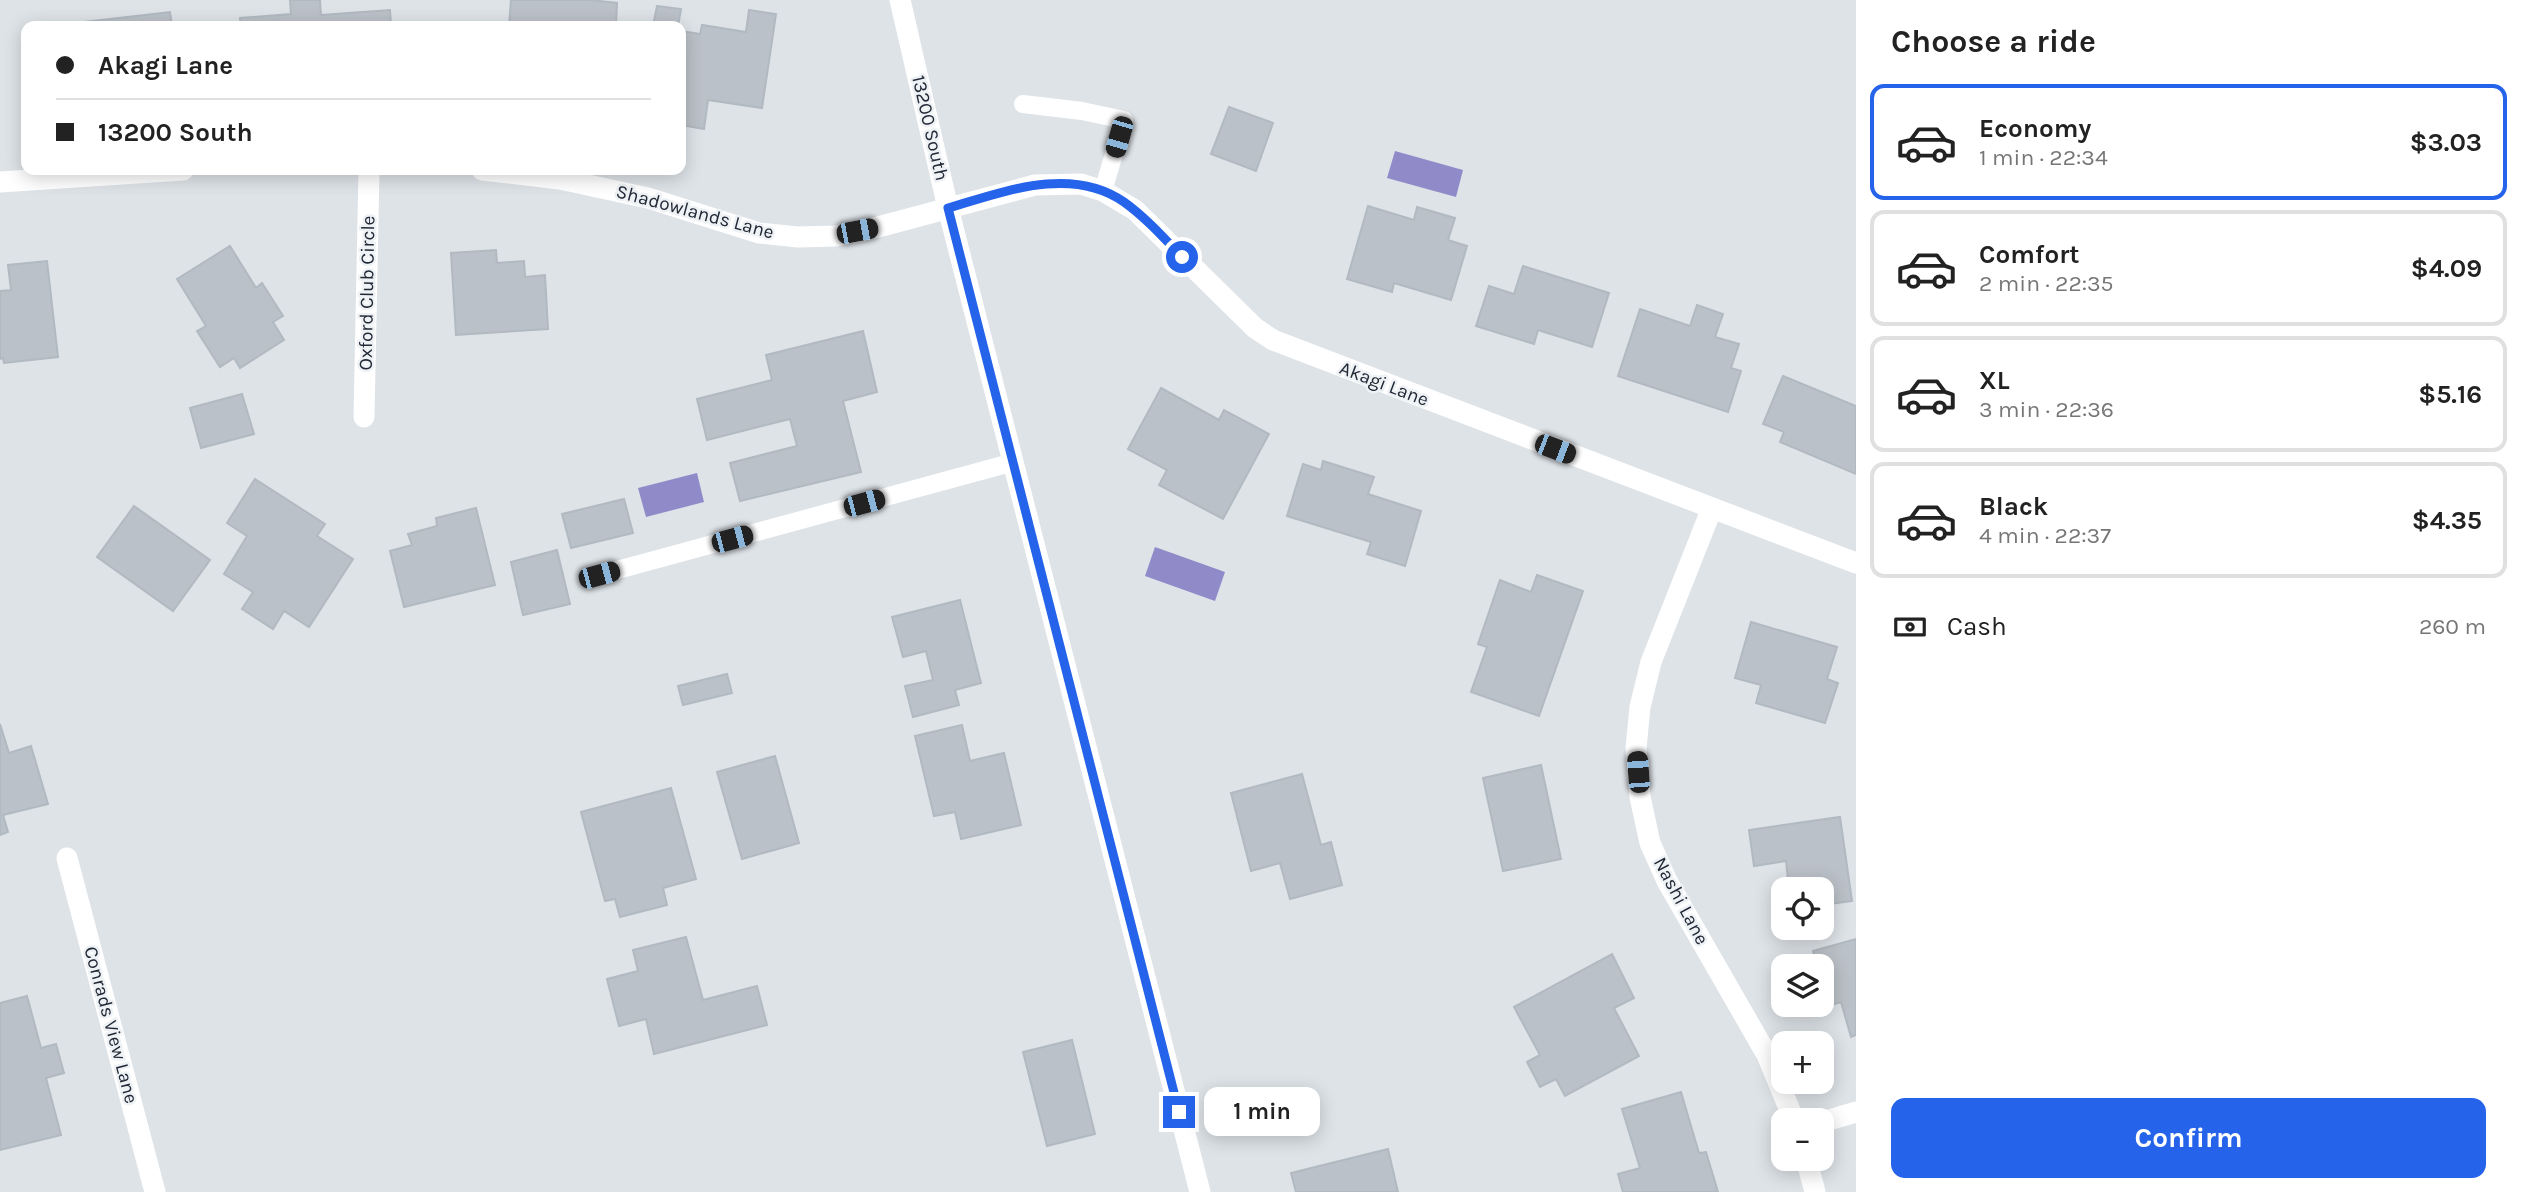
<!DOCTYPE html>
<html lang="en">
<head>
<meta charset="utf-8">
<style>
  body { margin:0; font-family:Karla,sans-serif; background:#f6f6f6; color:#222; height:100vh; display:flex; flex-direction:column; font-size:26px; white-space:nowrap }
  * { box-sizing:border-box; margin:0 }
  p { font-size:23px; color:#767676 }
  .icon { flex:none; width:38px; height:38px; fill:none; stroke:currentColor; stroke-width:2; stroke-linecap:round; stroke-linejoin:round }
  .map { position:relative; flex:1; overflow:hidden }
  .drawer { display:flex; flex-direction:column; background:#fff; width:665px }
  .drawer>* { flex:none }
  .top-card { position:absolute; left:21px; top:21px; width:665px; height:154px; border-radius:14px; box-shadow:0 4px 18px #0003; display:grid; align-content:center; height:154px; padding:0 35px; background:#fff }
  .controls { position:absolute; left:1771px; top:877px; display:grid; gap:14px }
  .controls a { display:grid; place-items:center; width:63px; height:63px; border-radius:14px; background:#fff; box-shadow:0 4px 18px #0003; font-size:35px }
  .end { position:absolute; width:32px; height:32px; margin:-16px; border:9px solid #2563eb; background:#fff; box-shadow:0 0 0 4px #fff }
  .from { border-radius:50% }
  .bubble { position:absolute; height:49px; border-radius:14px; background:#fff; box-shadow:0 4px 18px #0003; font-size:23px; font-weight:700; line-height:49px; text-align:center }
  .car { position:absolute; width:21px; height:42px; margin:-21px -10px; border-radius:9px; box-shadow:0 0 5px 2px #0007; background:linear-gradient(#222 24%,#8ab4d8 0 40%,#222 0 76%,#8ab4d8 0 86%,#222 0) }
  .top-card b { display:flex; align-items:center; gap:24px; height:66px; font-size:26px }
  .top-card b+b { border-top:2px solid #e0e0e0 }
  .top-card i { width:18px; height:18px; background:#222 }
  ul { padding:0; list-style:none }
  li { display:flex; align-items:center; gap:21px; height:116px; margin:0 14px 10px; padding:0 21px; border:4px solid #e0e0e0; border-radius:14px }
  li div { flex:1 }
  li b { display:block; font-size:26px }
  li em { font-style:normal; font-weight:700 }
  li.active { border-color:#2563eb }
  li>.icon { width:63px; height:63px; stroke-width:1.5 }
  h2 { padding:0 35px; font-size:32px; line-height:84px }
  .pay { display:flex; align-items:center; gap:18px; height:77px; padding:0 35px; font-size:26px }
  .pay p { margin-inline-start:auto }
  .cta { display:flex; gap:14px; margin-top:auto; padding:14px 35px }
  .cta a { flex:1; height:80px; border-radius:14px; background:#2563eb; color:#fff; font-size:28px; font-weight:700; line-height:80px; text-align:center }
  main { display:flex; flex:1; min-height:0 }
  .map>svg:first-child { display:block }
  .water { fill:#908ac9 }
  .building { fill:#bbc1c8; stroke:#b1b9c1; stroke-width:2 }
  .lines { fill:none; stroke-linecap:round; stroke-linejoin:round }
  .lane { stroke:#fff; stroke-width:18 }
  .street { stroke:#fff; stroke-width:21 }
  .secondary { stroke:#fff; stroke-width:21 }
  .route { stroke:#2563eb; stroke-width:9 }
  .labels { text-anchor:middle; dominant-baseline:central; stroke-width:5; stroke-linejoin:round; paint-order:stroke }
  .street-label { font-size:19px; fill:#212836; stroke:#eef2f5 }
</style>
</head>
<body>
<main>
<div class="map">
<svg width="1856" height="1192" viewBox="0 0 1856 1192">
  <rect width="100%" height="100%" fill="#dee3e8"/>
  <g class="water">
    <path d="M1395 151 1463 170 1456 197 1387 178Z"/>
    <path d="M697 473 704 502 646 517 638 488Z"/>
    <path d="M1155 547 1225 572 1215 601 1145 576Z"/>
  </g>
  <g class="building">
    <path d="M290 0H320L321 15 390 10 391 26H241L240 18 291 14Z"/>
    <path d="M511 0H591L617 3 616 26H509Z"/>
    <path d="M657 6 681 9 678 26H653Z"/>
    <path d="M749 10 776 14 762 108 708 100 704 129 681 125V31L700 34 702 25 746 32Z"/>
    <path d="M170 12 172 26H76V23Z"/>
    <path d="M1229 107 1273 123 1256 171 1211 154Z"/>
    <path d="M1368 206 1414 220 1417 207 1455 218 1448 240 1467 246 1451 300 1394 283 1392 292 1347 279Z"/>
    <path d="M230 246 256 288 262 283 283 316 273 322 284 340 240 368 234 358 220 367 197 331 206 326 177 279Z"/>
    <path d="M496 250 497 263 524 261 525 277 545 275 548 329 456 335 451 253Z"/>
    <path d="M47 261 58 357 4 363 3 358 0 359V291L11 290 8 265Z"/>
    <path d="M1523 266 1609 293 1592 347 1538 330 1534 344 1476 326 1489 286 1514 294Z"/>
    <path d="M1697 305 1723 314 1715 337 1739 344 1731 368 1741 371 1728 412 1618 376 1640 309 1690 326Z"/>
    <path d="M863 331 877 392 843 401 861 472 740 501 730 463 797 446 790 419 707 440 697 399 772 380 766 355Z"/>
    <path d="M1783 376 1856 406V474L1780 442 1784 432 1763 424Z"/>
    <path d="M1161 388 1219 420 1224 410 1269 434 1223 519 1159 485 1167 470 1128 449Z"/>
    <path d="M242 394 254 434 201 448 190 408Z"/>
    <path d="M1323 461 1374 477 1368 494 1421 511 1405 566 1367 554 1371 542 1287 516 1303 464 1321 470Z"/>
    <path d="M255 479 325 524 317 536 353 559 309 627 284 611 273 629 242 609 253 592 224 574 247 536 227 523Z"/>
    <path d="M624 499 633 533 571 548 562 514Z"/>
    <path d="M134 506 210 560 173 611 97 557Z"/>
    <path d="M476 508 495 585 404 607 390 551 412 545 408 534 437 526 436 518Z"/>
    <path d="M557 550 570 604 523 615 511 562Z"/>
    <path d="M1537 575 1583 591 1539 716 1471 692 1487 647 1478 644 1500 580 1531 592Z"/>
    <path d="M960 600 981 683 955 690 959 705 913 717 905 686 933 680 926 651 903 657 892 617Z"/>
    <path d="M1751 622 1837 647 1827 679 1838 683 1825 723 1756 703 1761 685 1735 678Z"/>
    <path d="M727 674 732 693 683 705 678 686Z"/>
    <path d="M0 724 9 753 31 746 48 804 3 815 8 832 0 835Z"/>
    <path d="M962 725 970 761 1004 753 1021 825 961 839 955 812 934 816 915 736Z"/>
    <path d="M775 756 799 843 742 859 717 772Z"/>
    <path d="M1541 765 1561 859 1503 871 1483 778Z"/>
    <path d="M1302 774 1321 845 1331 842 1342 885 1290 899 1280 863 1251 871 1231 793Z"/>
    <path d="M671 788 696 879 663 888 667 905 620 917 615 899 605 901 581 812Z"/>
    <path d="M1840 817 1852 901 1822 905V889H1789L1786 861 1754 866 1749 830Z"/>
    <path d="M686 937 703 1000 757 986 767 1025 654 1054 646 1019 619 1026 607 979 638 971 633 950Z"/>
    <path d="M1856 939V1035L1851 1037 1841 1002 1828 1006 1822 982V966H1817L1813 951Z"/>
    <path d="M1612 954 1634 998 1614 1008 1639 1056 1565 1096 1556 1079 1540 1087 1527 1062 1540 1055 1514 1007Z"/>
    <path d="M27 996 41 1048 56 1044 64 1073 46 1078 61 1135 0 1150V1003Z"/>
    <path d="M1072 1040 1095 1134 1047 1146 1023 1052Z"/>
    <path d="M1681 1092 1699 1153 1706 1152 1718 1192H1623L1618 1174 1640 1168 1622 1109Z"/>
    <path d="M1388 1149 1398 1192H1296L1291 1173Z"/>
  </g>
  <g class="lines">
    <g class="lane">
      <path d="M1023 104 1082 111 1124 120 1103 191"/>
      <path d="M599 575 1014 462"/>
    </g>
    <g class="street">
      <path d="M482 170 560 179 648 198 759 233 798 237 836 236 878 227 1035 185 1081 184 1103 191 1135 210 1255 328 1273 340 1856 563"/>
      <path d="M0 182 183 170"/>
      <path d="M364 417 369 170"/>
      <path d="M1712 508 1651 662 1640 707 1636 748 1640 797 1650 843 1667 881 1767 1055 1794 1120"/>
      <path d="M67 858 155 1192"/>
      <path d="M1822 1122 1856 1112"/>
      <path d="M1806 1158 1815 1192"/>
    </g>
    <path class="secondary" d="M900 0 948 208 1200 1192"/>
  </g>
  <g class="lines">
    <path class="route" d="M1179 1112 948 208C1003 192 1071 165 1124 202 1145 217 1164 238 1182 257"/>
  </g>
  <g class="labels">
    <g class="street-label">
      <text transform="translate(930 128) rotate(77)">13200 South</text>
      <text transform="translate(695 212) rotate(15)">Shadowlands Lane</text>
      <text transform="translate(367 293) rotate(-89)">Oxford Club Circle</text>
      <text transform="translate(1384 384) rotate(21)">Akagi Lane</text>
      <text transform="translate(1681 901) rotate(62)">Nashi Lane</text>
      <text transform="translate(111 1025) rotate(75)">Conrads View Lane</text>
    </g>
  </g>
</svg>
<div class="controls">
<a><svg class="icon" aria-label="locate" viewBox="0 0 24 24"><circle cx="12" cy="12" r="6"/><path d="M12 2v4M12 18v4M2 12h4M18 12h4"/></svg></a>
<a><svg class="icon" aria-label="layers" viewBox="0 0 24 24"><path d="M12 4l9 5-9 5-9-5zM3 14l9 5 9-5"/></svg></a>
<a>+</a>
<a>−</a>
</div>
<i class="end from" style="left:1182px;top:257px"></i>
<i class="end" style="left:1179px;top:1112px"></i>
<div class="bubble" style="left:1204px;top:1087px;width:116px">1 min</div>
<i class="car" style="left:1119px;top:137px;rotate:196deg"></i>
<i class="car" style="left:857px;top:231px;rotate:79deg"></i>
<i class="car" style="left:1555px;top:449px;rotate:111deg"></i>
<i class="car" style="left:864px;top:503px;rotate:75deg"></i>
<i class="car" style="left:732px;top:539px;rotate:75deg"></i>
<i class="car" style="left:599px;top:575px;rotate:75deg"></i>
<i class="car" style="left:1638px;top:772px;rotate:356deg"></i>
<div class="top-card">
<b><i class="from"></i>Akagi Lane</b>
<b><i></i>13200 South</b>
</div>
</div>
<section class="drawer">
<h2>Choose a ride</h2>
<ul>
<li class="active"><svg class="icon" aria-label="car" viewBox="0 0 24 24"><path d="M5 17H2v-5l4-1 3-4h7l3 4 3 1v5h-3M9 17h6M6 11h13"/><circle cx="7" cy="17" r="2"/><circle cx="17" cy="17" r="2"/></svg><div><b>Economy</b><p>1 min · 22:34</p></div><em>$3.03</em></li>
<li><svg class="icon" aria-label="car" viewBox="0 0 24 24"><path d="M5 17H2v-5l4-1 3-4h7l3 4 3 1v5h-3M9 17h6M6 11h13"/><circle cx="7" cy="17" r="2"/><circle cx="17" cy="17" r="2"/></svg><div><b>Comfort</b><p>2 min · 22:35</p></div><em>$4.09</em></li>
<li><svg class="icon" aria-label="car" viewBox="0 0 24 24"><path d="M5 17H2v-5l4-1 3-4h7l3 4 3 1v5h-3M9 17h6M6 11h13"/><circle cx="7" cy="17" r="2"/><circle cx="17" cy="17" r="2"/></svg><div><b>XL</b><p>3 min · 22:36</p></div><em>$5.16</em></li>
<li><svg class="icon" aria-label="car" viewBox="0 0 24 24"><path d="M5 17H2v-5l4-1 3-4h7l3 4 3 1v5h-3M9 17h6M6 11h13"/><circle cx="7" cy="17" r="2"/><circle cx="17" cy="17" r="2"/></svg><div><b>Black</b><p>4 min · 22:37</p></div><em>$4.35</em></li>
</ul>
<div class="pay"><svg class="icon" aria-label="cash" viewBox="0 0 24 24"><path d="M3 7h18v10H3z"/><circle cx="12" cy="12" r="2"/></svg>Cash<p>260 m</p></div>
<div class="cta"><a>Confirm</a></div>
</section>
</main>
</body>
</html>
